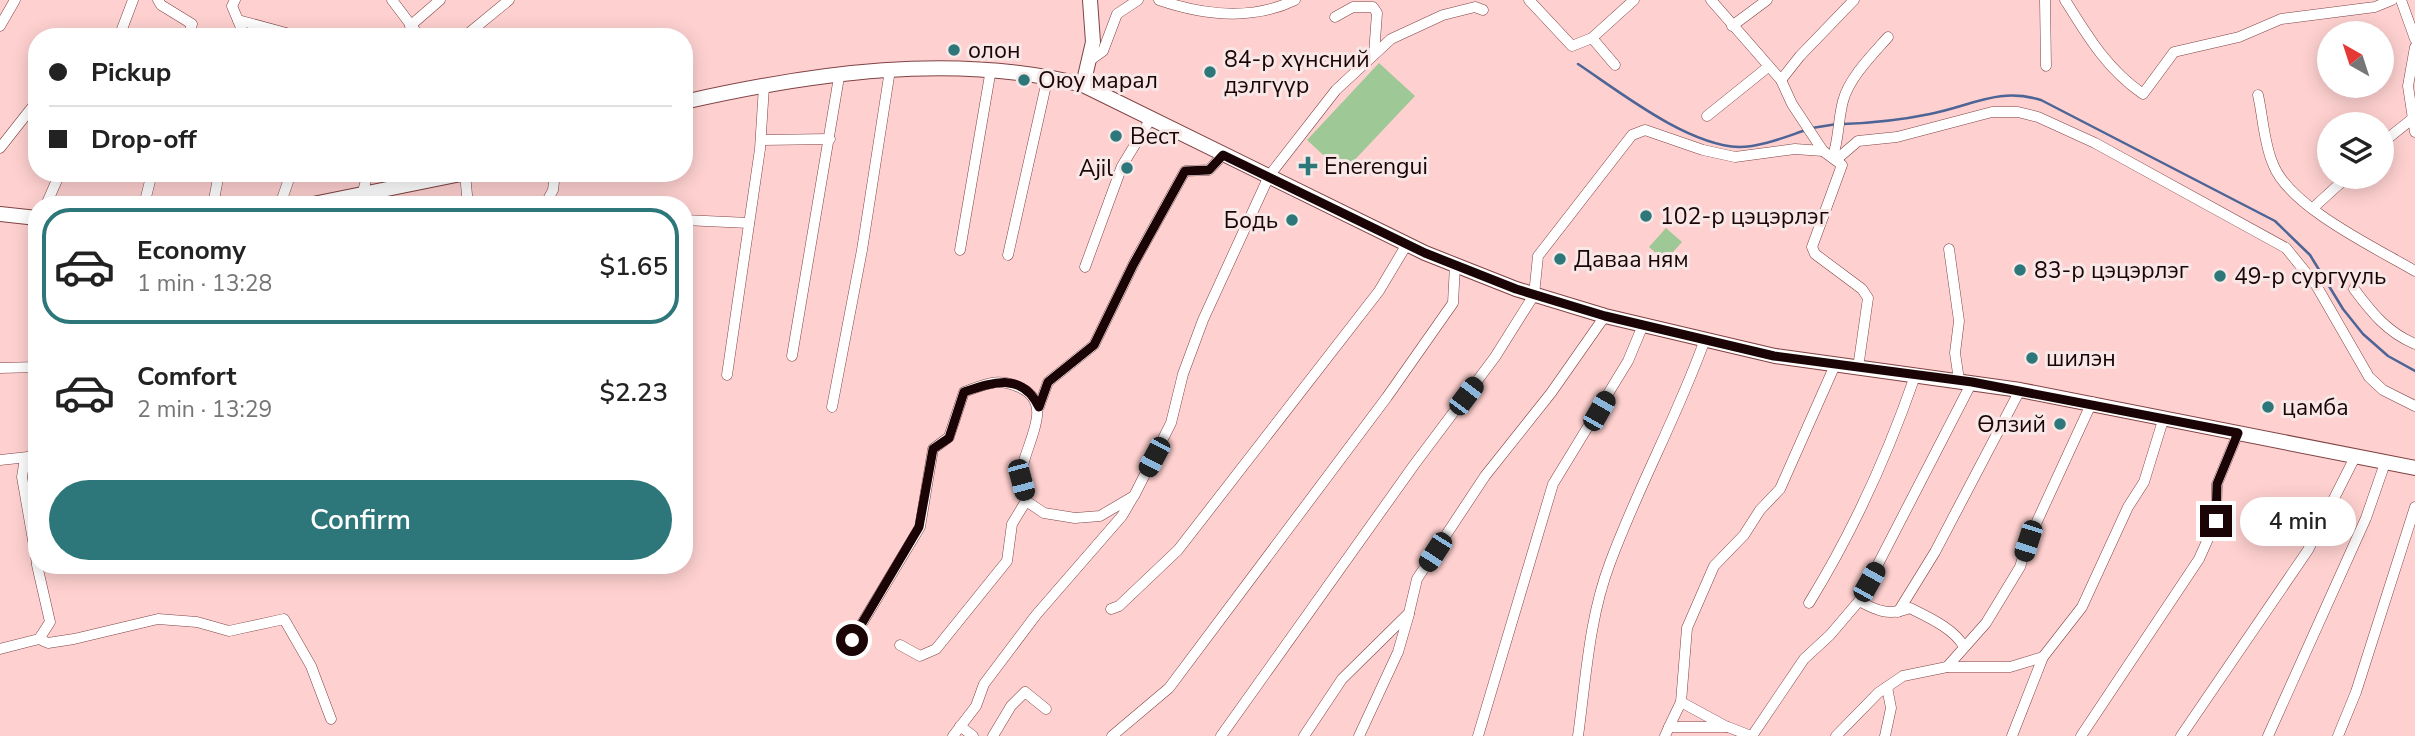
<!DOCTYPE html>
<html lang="en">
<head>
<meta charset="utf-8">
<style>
  body { margin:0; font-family:"Nunito Sans",sans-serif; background:#f6f6f6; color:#222; height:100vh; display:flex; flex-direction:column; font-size:26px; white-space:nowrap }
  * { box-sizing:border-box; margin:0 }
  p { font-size:23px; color:#767676 }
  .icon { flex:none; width:38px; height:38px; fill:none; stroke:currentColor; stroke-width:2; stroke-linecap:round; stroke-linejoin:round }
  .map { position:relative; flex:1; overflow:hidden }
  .details { position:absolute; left:28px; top:196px; width:665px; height:378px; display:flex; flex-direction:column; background:#fff; border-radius:28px; box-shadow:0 4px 18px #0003 }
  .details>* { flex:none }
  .hud { position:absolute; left:28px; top:28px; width:665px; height:154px; border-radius:28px; box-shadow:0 4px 18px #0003; display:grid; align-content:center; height:154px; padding:0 21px; background:#fff }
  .needle { width:46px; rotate:321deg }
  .buttons { position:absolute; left:2317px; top:21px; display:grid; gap:14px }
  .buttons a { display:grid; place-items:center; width:77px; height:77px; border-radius:50%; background:#fff; box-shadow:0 4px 18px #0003; font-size:35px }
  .end { position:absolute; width:32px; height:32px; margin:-16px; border:9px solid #1b0405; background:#fff; box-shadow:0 0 0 4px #fff }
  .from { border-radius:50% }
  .bubble { position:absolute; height:49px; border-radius:24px; background:#fff; box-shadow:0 4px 18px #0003; font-size:23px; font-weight:600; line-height:49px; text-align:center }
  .car { position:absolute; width:21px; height:42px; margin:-21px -10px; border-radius:9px; box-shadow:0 0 5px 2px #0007; background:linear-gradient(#222 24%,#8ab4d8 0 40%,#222 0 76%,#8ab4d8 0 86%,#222 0) }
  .hud b { display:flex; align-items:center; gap:24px; height:66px; font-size:26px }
  .hud b+b { border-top:2px solid #e0e0e0 }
  .hud i { width:18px; height:18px; background:#222 }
  ul { padding:12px 0 0; list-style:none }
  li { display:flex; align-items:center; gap:21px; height:116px; margin:0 14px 10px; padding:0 7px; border:4px solid transparent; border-radius:28px }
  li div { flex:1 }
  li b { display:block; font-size:26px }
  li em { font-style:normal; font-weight:600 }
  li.on { border-color:#2d777b }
  li>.icon { width:63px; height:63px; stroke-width:1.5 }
  .button { display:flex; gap:14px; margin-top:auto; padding:14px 21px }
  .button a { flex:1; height:80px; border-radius:42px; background:#2d777b; color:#fff; font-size:28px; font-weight:600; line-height:80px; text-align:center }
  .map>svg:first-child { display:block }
  .green { fill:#9ec896 }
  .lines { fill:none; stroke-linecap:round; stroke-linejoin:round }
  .stream { stroke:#4d6496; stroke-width:2.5 }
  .minor-casing { stroke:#804243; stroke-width:11 }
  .secondary-casing { stroke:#804243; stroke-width:16 }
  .minor { stroke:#fff; stroke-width:10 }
  .secondary { stroke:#fff; stroke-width:14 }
  .route { stroke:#1b0405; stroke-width:9 }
  .poi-dot { fill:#2d777b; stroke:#f7e7e6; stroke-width:2.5 }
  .labels { text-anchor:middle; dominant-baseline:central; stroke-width:6; stroke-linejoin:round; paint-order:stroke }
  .poi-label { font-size:23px; fill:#1b0405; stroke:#f7e7e6; text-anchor:start }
</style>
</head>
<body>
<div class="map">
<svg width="2415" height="736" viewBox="0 0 2415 736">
  <rect width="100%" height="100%" fill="#fed1d0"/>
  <g class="green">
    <path d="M1379 63 1415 96 1347 168 1336 167 1307 140Z"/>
    <path d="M1666 228 1682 242 1665 261 1649 247Z"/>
  </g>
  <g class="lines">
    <g class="stream">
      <path d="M1578 64C1620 92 1687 145 1739 147 1761 147 1785 137 1806 130"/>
      <path d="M1843 124C1873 123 1901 120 1930 114 1971 106 1999 87 2041 100L2275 221 2310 255 2343 309 2363 334 2388 356 2415 371"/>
      <path d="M1812 128 1837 124"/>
    </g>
    <defs>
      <g id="minor">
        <path d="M158 0 161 5 192 24 188 37"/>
        <path d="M235 0 232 6 245 37"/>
        <path d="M392 0 420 37"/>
        <path d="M1159 0C1203 15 1252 21 1295 0"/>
        <path d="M1529 0 1572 46 1592 38 1634 0"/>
        <path d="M1711 0 1781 80 1792 104 1823 151 1842 165 1812 247 1815 254 1862 289 1868 298 1858 368"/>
        <path d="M2045 0 2046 66"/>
        <path d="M2065 0C2088 37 2107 69 2143 94L2174 52 2239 37 2281 19 2375 7 2392 0"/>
        <path d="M2401 0 2415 39"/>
        <path d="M1335 17 1353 7H1373L1377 13 1374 54"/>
        <path d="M238 20 301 37"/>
        <path d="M0 26 15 0"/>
        <path d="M410 26 440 0"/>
        <path d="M1732 26 1767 0"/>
        <path d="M119 37 133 0"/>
        <path d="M464 37 509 0"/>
        <path d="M1592 38 1615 65"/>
        <path d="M2415 47 2408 86 2415 132"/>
        <path d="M1089 61 1103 51 1117 14 1138 0"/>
        <path d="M1781 80 1800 56 1854 0"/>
        <path d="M2258 95C2263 117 2264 144 2273 164 2289 207 2376 248 2415 271"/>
        <path d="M1707 116 1768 67"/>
        <path d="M761 140 830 139"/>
        <path d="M2382 143 2412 119"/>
        <path d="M0 148 37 101"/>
        <path d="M1833 156C1839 138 1838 120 1843 101 1849 78 1872 55 1888 37"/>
        <path d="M1837 159 1858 141 1897 137 1992 112H2018L2038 117 2095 143 2286 248 2316 285 2369 377 2383 390 2415 406"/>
        <path d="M465 174 468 205"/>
        <path d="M362 195 368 173"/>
        <path d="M46 205 60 173"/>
        <path d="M144 205 152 173"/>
        <path d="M213 205 219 173"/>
        <path d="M280 205 291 173"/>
        <path d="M545 205 553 190 555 173"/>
        <path d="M2313 208 2347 177"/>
        <path d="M684 220 749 223"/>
        <path d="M1949 249 1959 321 1955 353 1959 380"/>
        <path d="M960 250 991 69"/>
        <path d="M1008 255 1048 76"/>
        <path d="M1085 267 1122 166 1150 120"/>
        <path d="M2354 289C2372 313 2387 332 2415 344"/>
        <path d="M792 356 839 77"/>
        <path d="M0 368 37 367"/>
        <path d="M727 375 760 149 764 86"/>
        <path d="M832 407 862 250 890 70"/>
        <path d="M1039 407 1048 382 1094 345 1135 261 1185 171 1209 170 1223 155"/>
        <path d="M25 458 22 477 37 563"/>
        <path d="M0 460 37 456"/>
        <path d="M1859 601C1877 611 1889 616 1910 608 1928 617 1955 629 1964 647"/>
        <path d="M1809 603C1854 530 1887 457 1915 376"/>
        <path d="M1111 609 1119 606 1178 550 1379 291 1407 244"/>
        <path d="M1898 612 1935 552 2020 390"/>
        <path d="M39 639 48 643 74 639 158 619 197 622 229 631 284 619 311 666 331 719"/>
        <path d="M852 640 920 527 933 449 949 437 964 392C986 384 998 377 1021 388 1058 406 1020 449 1021 480 1021 487 1025 495 1026 501L1044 513 1075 518 1100 516 1134 496 1171 423 1183 374 1203 320 1269 176 1336 90 1391 39 1443 15 1475 7 1483 10"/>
        <path d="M900 645 920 656 936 649 1007 561 1012 524 1026 501"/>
        <path d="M0 649 39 639 50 622 37 565"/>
        <path d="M1947 667 1986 623 2020 567 2028 541 2092 402"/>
        <path d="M1681 702 1727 727"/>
        <path d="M960 726 973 736"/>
        <path d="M1669 727 1681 702 1687 628 1714 566 1744 535 1760 510 1780 489 1835 365"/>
        <path d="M953 736 976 706 984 684 1036 615 1122 516 1133 497"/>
        <path d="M993 736 1011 706 1025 692 1046 709"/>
        <path d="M1112 736 1169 688 1387 397 1453 303 1455 265"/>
        <path d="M1221 736 1414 465 1495 357 1534 295 1538 256 1632 135 1645 130 1703 150 1735 157 1795 149 1823 151"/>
        <path d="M1304 736 1342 679 1409 613 1417 579 1450 529 1485 476 1551 393 1605 316"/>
        <path d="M1359 736 1398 652 1409 614"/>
        <path d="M1478 736 1553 484 1628 361 1643 325"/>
        <path d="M1578 736C1586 678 1589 618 1610 563 1638 487 1677 417 1704 342"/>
        <path d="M1665 736 1669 727H1728L1751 736"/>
        <path d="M1752 736 1804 659 1830 635 1859 601 1972 382"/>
        <path d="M1836 736 1878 693 1903 676 1947 667H2010L2043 657 2082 607 2128 507 2144 482 2164 417"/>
        <path d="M1885 736 1891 708 1887 687"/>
        <path d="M2012 736 2043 657"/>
        <path d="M2081 736 2199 559 2216 521 2217 484 2238 433"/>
        <path d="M2181 736 2308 550 2356 455"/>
        <path d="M2268 736 2366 518 2385 463"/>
        <path d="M2338 736 2356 692 2415 507"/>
      </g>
      <g id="secondary">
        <path d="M1083 85 1093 42 1090 0"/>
        <path d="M684 102C812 73 954 52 1083 85L1425 253 1516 289 1605 316 1775 356 2020 390 2415 468"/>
        <path d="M308 205 466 173"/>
        <path d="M0 214 37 218"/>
      </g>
    </defs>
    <use href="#minor" class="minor-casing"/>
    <use href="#secondary" class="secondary-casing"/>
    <use href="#minor" class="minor"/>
    <use href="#secondary" class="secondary"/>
  </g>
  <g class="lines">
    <path class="route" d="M852 640 919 527 933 449 949 438 964 392C994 382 1022 372 1039 407L1048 382 1094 345 1133 265 1185 171 1209 170 1223 155 1425 253 1516 289 1605 316 1774 356 1972 382 2238 433 2217 484 2216 521"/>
  </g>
  <g class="poi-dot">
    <circle cx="954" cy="50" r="7"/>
    <circle cx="1210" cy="72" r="7"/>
    <circle cx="1024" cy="80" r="7"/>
    <circle cx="1116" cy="136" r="7"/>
    <path d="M1304.5 155.5h7v7h7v7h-7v7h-7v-7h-7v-7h7z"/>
    <circle cx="1127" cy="168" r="7"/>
    <circle cx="1646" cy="216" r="7"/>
    <circle cx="1292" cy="220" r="7"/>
    <circle cx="1560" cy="259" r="7"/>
    <circle cx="2020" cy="270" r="7"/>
    <circle cx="2220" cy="276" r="7"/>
    <circle cx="2032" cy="358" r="7"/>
    <circle cx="2268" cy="407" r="7"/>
    <circle cx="2060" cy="424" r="7"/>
  </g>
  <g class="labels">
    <g class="poi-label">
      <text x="968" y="50">олон</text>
      <text x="1224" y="59">84-р хүнсний<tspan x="1224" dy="26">дэлгүүр</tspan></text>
      <text x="1038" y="80">Оюу марал</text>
      <text x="1130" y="136">Вест</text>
      <text x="1324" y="166">Enerengui</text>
      <text x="1113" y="168" text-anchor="end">Ajil</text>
      <text x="1660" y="216">102-р цэцэрлэг</text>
      <text x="1278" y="220" text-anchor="end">Бодь</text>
      <text x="1574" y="259">Даваа ням</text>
      <text x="2034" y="270">83-р цэцэрлэг</text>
      <text x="2234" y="276">49-р сургууль</text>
      <text x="2046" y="358">шилэн</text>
      <text x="2282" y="407">цамба</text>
      <text x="2046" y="424" text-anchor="end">Өлзий</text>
    </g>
  </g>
</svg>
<div class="buttons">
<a><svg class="needle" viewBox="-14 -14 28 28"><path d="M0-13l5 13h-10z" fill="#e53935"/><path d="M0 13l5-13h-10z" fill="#767676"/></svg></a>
<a><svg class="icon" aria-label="layers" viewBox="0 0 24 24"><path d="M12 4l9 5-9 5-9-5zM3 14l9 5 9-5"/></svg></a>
</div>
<i class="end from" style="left:852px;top:640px"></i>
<i class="end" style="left:2216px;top:521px"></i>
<div class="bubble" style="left:2240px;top:497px;width:116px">4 min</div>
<i class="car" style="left:1466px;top:396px;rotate:37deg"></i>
<i class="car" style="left:1599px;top:411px;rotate:30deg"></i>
<i class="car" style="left:1154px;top:457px;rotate:208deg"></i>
<i class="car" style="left:1021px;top:480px;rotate:165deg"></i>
<i class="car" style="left:2028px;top:541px;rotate:198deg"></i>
<i class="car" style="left:1435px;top:552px;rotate:213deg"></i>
<i class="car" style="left:1869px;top:582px;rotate:29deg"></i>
<div class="hud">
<b><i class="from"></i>Pickup</b>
<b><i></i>Drop-off</b>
</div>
<section class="details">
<ul>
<li class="on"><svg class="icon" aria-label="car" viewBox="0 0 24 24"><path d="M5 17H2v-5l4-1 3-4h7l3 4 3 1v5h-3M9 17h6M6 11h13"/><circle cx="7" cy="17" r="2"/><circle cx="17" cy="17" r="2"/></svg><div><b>Economy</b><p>1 min · 13:28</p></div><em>$1.65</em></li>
<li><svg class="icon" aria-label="car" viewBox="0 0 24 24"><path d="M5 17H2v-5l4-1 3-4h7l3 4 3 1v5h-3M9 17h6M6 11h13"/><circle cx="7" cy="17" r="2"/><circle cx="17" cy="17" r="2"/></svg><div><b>Comfort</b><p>2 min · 13:29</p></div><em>$2.23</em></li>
</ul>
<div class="button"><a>Confirm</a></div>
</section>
</div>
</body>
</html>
